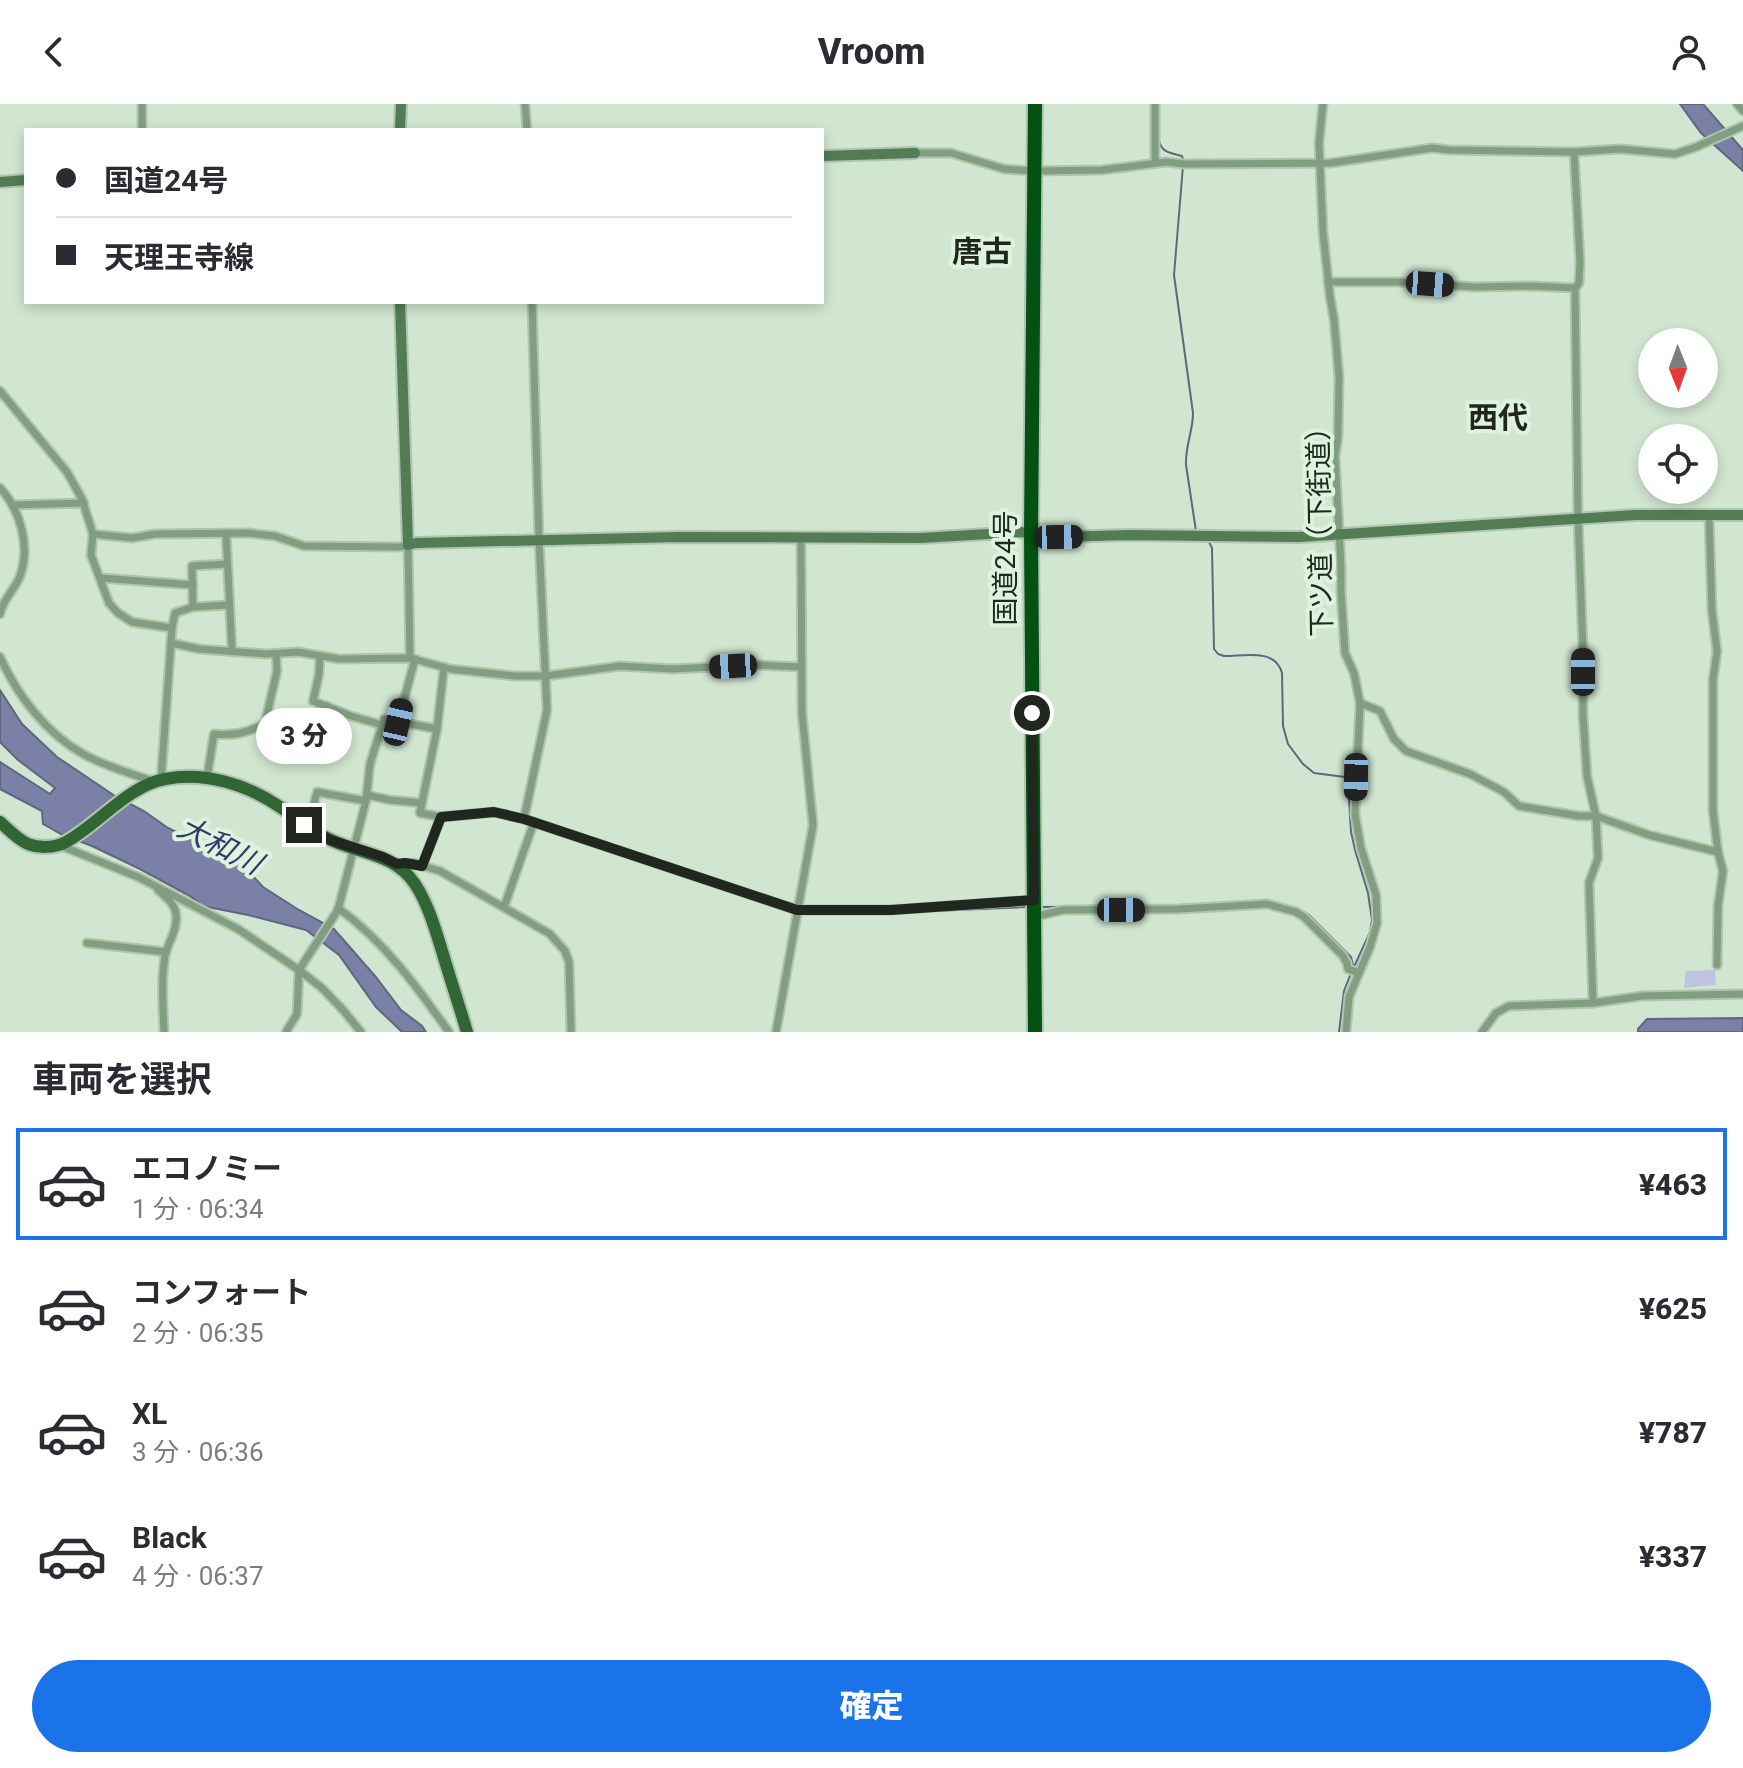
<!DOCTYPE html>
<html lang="ja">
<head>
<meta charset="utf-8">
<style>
  body { margin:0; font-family:Roboto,"Noto Sans JP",sans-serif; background:#f2f2f3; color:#2b2b33; height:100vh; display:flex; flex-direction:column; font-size:30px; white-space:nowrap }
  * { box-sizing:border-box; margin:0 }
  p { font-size:26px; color:#7c7c81 }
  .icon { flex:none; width:44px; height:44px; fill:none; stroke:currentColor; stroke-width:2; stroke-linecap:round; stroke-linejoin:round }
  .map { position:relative; height:928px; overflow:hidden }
  .sheet { display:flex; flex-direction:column; background:#fff; flex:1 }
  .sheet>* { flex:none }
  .hud { position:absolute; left:24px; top:24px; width:800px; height:176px; border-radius:0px; box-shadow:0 4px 12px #0003; display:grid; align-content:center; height:176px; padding:0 32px; background:#fff }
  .needle { width:52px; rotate:179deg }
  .buttons { position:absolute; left:1638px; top:224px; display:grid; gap:16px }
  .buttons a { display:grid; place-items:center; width:80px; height:80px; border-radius:50%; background:#fff; box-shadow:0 4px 12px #0003; font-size:40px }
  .end { position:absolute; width:36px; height:36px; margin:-18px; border:10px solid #1f271f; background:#fff; box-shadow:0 0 0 4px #fff }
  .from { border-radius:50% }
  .bubble { position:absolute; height:56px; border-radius:28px; background:#fff; box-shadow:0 4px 12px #0003; font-size:26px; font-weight:800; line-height:56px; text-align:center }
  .car { position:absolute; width:24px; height:48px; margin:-24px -12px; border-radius:10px; box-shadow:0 0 6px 2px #0007; background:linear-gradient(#222 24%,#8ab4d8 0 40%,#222 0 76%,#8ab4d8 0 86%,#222 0) }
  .hud b { display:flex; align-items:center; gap:28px; height:76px; font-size:30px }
  .hud b+b { border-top:2px solid #e1e1e2 }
  .hud i { width:20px; height:20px; background:#2b2b33 }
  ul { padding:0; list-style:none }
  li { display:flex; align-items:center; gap:24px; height:112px; margin:0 16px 12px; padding:0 16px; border:4px solid transparent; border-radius:0px }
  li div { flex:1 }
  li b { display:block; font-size:30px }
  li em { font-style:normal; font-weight:800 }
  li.on { border-color:#1a73e8 }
  li>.icon { width:72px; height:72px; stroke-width:1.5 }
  h2 { padding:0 32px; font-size:36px; line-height:96px }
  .primary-button { display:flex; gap:16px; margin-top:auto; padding:16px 32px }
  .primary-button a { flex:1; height:92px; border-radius:48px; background:#1a73e8; color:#fff; font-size:32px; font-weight:800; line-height:92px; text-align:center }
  header { display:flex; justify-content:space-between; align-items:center; height:104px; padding:0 32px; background:#fff; font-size:36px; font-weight:800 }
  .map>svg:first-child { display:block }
  .green { fill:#bec3e0 }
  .water { fill:#7b81a6; stroke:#5f667e; stroke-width:2 }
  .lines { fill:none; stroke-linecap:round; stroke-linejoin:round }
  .stream { stroke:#5f667e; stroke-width:2 }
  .street-casing { stroke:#b0c4b0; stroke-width:11 }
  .secondary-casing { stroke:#b0c4b0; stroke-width:14 }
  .primary-casing { stroke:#b0c4b0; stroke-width:16 }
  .highway-casing { stroke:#b0c4b0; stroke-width:18 }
  .street { stroke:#819e81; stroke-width:7 }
  .secondary { stroke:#527d54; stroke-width:10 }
  .primary { stroke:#2f6633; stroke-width:12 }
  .highway { stroke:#035214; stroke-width:14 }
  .route { stroke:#1f271f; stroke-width:10 }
  .labels { text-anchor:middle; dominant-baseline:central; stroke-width:8; stroke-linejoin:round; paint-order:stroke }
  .street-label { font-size:28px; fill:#1f271f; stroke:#ddf3dd }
  .neighbourhood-label { font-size:30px; font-weight:bold; fill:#1f271f; stroke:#ddf3dd }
  .water-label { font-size:30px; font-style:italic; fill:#34396c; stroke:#ddf3dd }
</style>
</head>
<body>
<header><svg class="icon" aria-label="back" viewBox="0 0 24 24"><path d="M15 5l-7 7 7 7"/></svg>Vroom<svg class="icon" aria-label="person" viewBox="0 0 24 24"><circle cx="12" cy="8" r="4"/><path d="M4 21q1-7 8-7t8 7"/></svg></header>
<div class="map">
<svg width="1743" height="928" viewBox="0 0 1743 928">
  <rect width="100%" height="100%" fill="#d0e6d0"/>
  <path class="green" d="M1715 866 1716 881 1684 884 1686 867Z"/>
  <g class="water">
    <path d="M1680 0H1703L1743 46V67L1701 29Z"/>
    <path d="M0 586 22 620 57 653 115 692 144 707 168 724 241 759 263 783 299 806 334 825 375 872 401 906 422 922 426 928H402L376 903 339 851 306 826 248 811 203 802 190 792 140 765 92 742 61 730 43 720 42 707 0 685V658L50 690 55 684 18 656 0 638Z"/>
    <path d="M1743 914V928H1638V925L1647 915Z"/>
  </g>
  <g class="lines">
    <g class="stream">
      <path d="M1159 37C1162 49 1171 49 1182 52L1183 55"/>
      <path d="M1183 62 1174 171 1193 309C1193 327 1185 343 1186 361L1196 427"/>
      <path d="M1209 438 1212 444 1214 545 1218 550 1224 552C1245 552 1275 544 1282 569L1283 622 1288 640 1303 660 1314 669 1345 673 1348 680 1351 728 1355 746 1368 789 1372 816 1370 828 1354 863"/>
      <path d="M1042 803 1192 801 1270 797 1299 806 1309 811 1351 853 1353 861"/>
      <path d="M933 807 1027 803"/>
      <path d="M1339 928 1344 887 1351 869"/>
    </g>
    <defs>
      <g id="street">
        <path d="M142 0V26"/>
        <path d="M525 0 527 26"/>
        <path d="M1155 0V58"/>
        <path d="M1323 0 1319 39 1323 128 1330 193 1334 215 1339 273 1338 333 1335 352 1341 463V487L1345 549 1354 569 1360 599 1355 710 1361 744 1376 791 1377 819 1370 843 1349 893 1346 928"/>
        <path d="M1737 0 1743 7"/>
        <path d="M1574 48 1580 158 1579 179 1575 184 1578 414 1583 547V611L1587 672 1596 712 1598 754 1589 779 1593 899"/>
        <path d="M915 49H951L1004 65 1034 67 1102 66 1166 58 1185 60 1331 59 1432 44 1449 46 1574 48 1620 45 1675 50 1696 43 1743 22"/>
        <path d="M1328 178H1398L1475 183 1532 182 1575 184"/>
        <path d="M0 287 67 368 82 395 93 430 91 451 109 499 118 509 132 518 172 524 161 676"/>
        <path d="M0 384C20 405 31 443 20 472 15 486 3 494 0 510"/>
        <path d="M12 401 84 399"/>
        <path d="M1709 411 1712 507 1717 547 1713 576V707L1718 748 1723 767 1718 802 1717 861"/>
        <path d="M226 429 232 547"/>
        <path d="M93 430 132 434 155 430 248 429 275 432 304 442 400 443 408 441 410 554"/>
        <path d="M101 474 193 481"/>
        <path d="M193 503 192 462 227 460"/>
        <path d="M172 524 175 509 193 503 229 501"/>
        <path d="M171 539 199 545 266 550 298 548 339 555 410 554 450 565 515 572H546L620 562 672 565 756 561 801 563"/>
        <path d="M320 552 319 570 313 597 351 612 382 621"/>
        <path d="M0 553C17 591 46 629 83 650 104 662 130 669 152 677"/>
        <path d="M444 563 437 625 420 709 441 713 494 708 524 715 797 806H891L1034 796"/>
        <path d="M1360 599 1380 607 1394 635 1406 647 1470 670 1504 688 1519 702 1579 712H1596L1649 731 1718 748"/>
        <path d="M398 618 415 555"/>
        <path d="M259 623 294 633 297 620 315 625 327 602"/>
        <path d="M207 674 214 630C234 632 248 629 265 619L277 567 276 550"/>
        <path d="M367 691 390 696 422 699"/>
        <path d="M524 715 547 606 539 436 532 198"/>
        <path d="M308 723 317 688 366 697"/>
        <path d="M59 741 138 773 238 825 299 866 322 884 343 906 361 928"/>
        <path d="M397 760 413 759 440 767 550 830 565 847 569 858 571 928"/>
        <path d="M422 762 441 713"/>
        <path d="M158 786C165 792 175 800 176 810 178 826 168 838 165 852 161 877 163 903 164 928"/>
        <path d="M504 803 534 718"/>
        <path d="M338 804C384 837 417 883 449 928"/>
        <path d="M1034 813 1063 806 1179 805 1267 800 1296 808 1304 813 1343 852 1347 859 1348 865 1359 869"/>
        <path d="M87 839 166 848"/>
        <path d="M286 928 297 910 299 866 338 806 366 697 370 660 384 615 437 625"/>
        <path d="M776 928 813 721 802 609 801 435"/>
        <path d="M1482 928 1496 909 1509 902 1593 899 1642 892 1743 890"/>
      </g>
      <g id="secondary">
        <path d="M400 26 401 0"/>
        <path d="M822 52 915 49"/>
        <path d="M0 78 26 76"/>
        <path d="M400 198 408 441 416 439 679 433 920 434 1022 428 1039 433H1059L1129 431 1299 433 1635 411H1743"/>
      </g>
      <path id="primary" d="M0 718C8 725 18 736 28 740 38 744 54 744 64 739 97 722 127 682 165 675 205 667 248 681 280 703 297 714 312 728 331 736 361 750 395 750 415 780 428 800 435 824 442 847 450 874 459 901 467 928"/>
      <path id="highway" d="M1035 0 1031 430 1035 928"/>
    </defs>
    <use href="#street" class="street-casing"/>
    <use href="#secondary" class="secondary-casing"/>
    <use href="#primary" class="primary-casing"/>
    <use href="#highway" class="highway-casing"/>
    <use href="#street" class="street"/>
    <use href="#secondary" class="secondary"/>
    <use href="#primary" class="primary"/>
    <use href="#highway" class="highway"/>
  </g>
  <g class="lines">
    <path class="route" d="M304 721 330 736 383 753 397 760 405 759 422 762 441 713 494 708 524 715 797 806H891L1034 796 1032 609"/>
  </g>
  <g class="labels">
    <g class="street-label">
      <text transform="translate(1320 421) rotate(-91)">下ツ道（下街道）</text>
      <text transform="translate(1005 464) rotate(-90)">国道24号</text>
    </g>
    <g class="neighbourhood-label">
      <text x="982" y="147">唐古</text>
      <text x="1498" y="313">西代</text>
    </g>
    <g class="water-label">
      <text transform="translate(220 741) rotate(27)">大和川</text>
    </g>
  </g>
</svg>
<div class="buttons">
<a><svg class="needle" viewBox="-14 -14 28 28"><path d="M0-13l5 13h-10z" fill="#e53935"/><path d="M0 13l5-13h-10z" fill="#7c7c81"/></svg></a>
<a><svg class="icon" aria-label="locate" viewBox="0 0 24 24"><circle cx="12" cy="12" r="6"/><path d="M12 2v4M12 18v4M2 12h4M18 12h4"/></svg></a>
</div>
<i class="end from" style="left:1032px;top:609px"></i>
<i class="end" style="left:304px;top:721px"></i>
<div class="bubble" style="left:256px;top:604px;width:96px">3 分</div>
<i class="car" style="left:1430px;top:180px;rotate:94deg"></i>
<i class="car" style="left:1059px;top:433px;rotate:89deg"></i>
<i class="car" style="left:733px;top:562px;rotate:267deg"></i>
<i class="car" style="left:1583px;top:568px;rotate:0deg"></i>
<i class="car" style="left:398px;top:618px;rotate:13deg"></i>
<i class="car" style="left:1356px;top:673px;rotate:181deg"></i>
<i class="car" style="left:1121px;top:806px;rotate:90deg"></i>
<div class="hud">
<b><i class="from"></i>国道24号</b>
<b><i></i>天理王寺線</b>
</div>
</div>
<section class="sheet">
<h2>車両を選択</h2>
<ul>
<li class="on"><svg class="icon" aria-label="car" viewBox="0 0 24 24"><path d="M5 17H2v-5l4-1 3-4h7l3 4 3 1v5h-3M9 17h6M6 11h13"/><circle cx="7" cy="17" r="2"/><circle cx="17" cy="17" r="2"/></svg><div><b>エコノミー</b><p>1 分 · 06:34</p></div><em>¥463</em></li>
<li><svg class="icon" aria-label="car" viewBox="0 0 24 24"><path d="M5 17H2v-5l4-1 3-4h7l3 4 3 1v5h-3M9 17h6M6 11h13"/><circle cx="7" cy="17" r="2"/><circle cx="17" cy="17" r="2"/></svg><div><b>コンフォート</b><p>2 分 · 06:35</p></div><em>¥625</em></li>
<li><svg class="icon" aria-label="car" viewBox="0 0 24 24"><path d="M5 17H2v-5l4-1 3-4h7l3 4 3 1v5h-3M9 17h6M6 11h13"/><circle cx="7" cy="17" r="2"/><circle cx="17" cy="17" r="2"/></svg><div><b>XL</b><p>3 分 · 06:36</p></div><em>¥787</em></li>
<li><svg class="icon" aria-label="car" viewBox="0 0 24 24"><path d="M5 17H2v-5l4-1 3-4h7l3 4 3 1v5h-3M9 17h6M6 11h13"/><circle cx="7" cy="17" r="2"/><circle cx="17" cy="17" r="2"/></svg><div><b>Black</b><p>4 分 · 06:37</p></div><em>¥337</em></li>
</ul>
<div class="primary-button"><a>確定</a></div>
</section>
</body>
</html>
